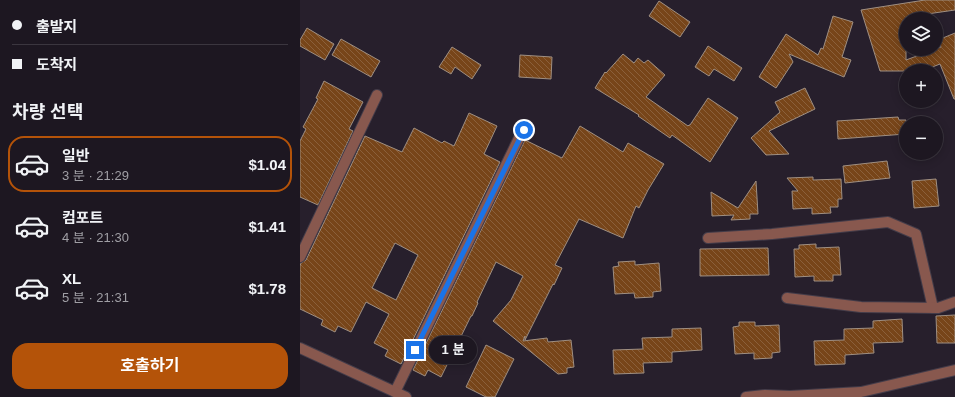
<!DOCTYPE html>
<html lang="ko">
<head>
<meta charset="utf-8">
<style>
  body { margin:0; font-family:Helvetica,"Noto Sans KR",sans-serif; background:#2a242e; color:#f1f3f6; height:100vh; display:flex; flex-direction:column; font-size:15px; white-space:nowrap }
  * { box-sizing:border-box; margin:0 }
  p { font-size:13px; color:#a09fa5 }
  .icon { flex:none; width:22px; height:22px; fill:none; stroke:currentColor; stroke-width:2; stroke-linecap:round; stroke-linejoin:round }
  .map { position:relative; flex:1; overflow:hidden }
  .panel { display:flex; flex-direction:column; background:#1d1721; width:300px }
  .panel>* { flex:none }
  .guide { display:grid; align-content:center; height:88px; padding:0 12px; background:#1d1721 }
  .tools { position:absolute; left:599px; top:12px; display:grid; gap:8px }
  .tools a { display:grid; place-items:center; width:44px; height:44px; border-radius:50%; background:#1d1721; box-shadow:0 2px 10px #0003,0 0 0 1px #3b363f; font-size:20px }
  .end { position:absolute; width:18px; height:18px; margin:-9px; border:5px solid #1a73e8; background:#fff; box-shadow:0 0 0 2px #fff }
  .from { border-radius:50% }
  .bubble { position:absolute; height:28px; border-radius:14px; background:#1d1721; box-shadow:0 2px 10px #0003,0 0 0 1px #3b363f; font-size:13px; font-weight:700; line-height:28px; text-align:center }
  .guide b { display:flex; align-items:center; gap:14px; height:38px; font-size:15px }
  .guide b+b { border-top:1px solid #3b363f }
  .guide i { width:10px; height:10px; background:#f1f3f6 }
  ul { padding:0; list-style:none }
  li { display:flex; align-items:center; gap:12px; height:56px; margin:0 8px 6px; padding:0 4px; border:2px solid transparent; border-radius:16px }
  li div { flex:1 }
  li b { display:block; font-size:15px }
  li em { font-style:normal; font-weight:700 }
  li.on { border-color:#b45309 }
  li>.icon { width:36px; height:36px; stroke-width:1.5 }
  h2 { padding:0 12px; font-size:18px; line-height:48px }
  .primary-button { display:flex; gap:8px; margin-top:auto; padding:8px 12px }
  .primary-button a { flex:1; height:46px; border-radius:16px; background:#b45309; color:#fff; font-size:16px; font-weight:700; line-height:46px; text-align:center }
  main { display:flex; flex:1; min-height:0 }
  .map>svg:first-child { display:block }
  .building { fill:url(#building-back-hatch); stroke:#9f8f82; fill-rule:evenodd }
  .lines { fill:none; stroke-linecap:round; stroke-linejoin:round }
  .minor-casing { stroke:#443c49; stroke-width:12 }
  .tertiary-casing { stroke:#443c49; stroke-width:12 }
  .minor { stroke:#88584e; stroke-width:10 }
  .tertiary { stroke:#88584e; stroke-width:10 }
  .route { stroke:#1a73e8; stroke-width:5 }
</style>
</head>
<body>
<main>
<section class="panel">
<div class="guide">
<b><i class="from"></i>출발지</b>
<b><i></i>도착지</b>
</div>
<h2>차량 선택</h2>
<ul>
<li class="on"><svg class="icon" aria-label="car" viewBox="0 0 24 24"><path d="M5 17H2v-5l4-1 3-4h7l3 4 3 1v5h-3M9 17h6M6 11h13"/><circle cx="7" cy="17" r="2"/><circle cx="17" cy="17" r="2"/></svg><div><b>일반</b><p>3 분 · 21:29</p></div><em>$1.04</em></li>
<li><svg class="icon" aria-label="car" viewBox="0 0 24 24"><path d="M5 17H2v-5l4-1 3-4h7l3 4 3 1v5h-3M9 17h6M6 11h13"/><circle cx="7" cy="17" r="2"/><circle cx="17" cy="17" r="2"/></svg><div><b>컴포트</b><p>4 분 · 21:30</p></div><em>$1.41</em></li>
<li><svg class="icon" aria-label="car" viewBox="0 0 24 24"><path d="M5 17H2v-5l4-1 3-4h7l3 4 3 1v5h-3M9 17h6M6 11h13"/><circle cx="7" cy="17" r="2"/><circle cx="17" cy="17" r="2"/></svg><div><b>XL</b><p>5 분 · 21:31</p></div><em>$1.78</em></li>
</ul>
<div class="primary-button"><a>호출하기</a></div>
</section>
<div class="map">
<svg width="655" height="397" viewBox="0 0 655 397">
  <defs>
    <pattern id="building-back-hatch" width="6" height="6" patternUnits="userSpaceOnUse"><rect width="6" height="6" fill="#774519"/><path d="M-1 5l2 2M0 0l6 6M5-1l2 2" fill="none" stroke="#8b603b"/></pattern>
  </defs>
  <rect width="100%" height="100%" fill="#271f2c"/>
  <g class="building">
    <path d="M625 0H655V10L606 17V60L641 47 638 40 655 33V99H654L640 64 622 71H580L561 10Z"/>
    <path d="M359 1 390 22 380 37 349 16Z"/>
    <path d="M533 16 553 22 542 57 551 60 544 77 489 54 493 62 476 88 459 77 486 34 518 55 521 48 523 49Z"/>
    <path d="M7 28 34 44 25 60 0 46V40Z"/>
    <path d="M41 39 80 61 71 77 32 55Z"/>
    <path d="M408 46 442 68 434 81 414 69 409 76 395 67Z"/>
    <path d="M152 47 181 65 172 79 155 67 151 74 139 67Z"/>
    <path d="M323 54 334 63 338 58 344 63 348 60 365 75 346 97 388 126 389 125H390L408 98 438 118 410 162 372 135 370 138 338 116 339 115 295 88 305 72 306 73Z"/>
    <path d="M220 55 252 57 251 79 219 77Z"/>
    <path d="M24 81 63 102 49 129 53 131 18 205 0 197V141L6 129 3 127 18 99 16 98Z"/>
    <path d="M505 88 515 109 469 131 489 154 466 155 451 138 480 112 475 102Z"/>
    <path d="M169 113 197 126 184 154 200 162 101 364 85 356 88 350 74 343 89 314 66 302 51 332 38 326 35 332 21 325 23 320 0 309V266L1 263 6 260 65 136 102 152 114 128 142 143 144 141 154 146ZM95 243 118 255 96 300 72 288Z"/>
    <path d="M598 117 599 120H606V134L538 139 537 121Z"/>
    <path d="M280 126 323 152 328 143 364 164 348 190 339 208 336 206 323 238 279 219 255 265 262 268 254 285 253 284 225 340V336L223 341 247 338 248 342 271 340 274 367 267 368V373L258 374 193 321 211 300 223 276 196 262 177 302 178 303 172 316H171L141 377 128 370 125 376 113 370 225 140 262 158Z"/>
    <path d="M587 161 590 178 545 183 543 166Z"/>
    <path d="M513 177V180L541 179 542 199H538V207H530L531 213 512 214V208L493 209 492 191H498L487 178Z"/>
    <path d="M636 179 639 206 614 208 612 181Z"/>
    <path d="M456 181 458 214H450V219L431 220 434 215 412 216 411 192 438 208Z"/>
    <path d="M516 244V248L539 247 541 275H533V281H514V276L495 277 494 249H499V245Z"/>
    <path d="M468 248 469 275 400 276V249Z"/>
    <path d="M335 261V265L359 263 361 291 353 292V297L335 298 334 293 315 294 313 267 319 266 318 262Z"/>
    <path d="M655 315V343H637L636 316Z"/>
    <path d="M602 319 603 342 573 343 574 353 545 355V364L515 365 514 341 544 340V329L573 328V321Z"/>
    <path d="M439 322H455V326L479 325 480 352 472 353V358L454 359V353L435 354 433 327 439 326Z"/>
    <path d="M401 328 402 350 372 352V362L343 363 344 373 314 374 313 350 343 349 342 338 372 337V329Z"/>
    <path d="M186 345 214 359 195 397H186L166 387Z"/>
  </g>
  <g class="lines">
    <defs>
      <g id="minor">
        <path d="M408 238 472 234 588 222 616 234 633 308"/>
        <path d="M0 257 77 95"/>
        <path d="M487 298 561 307 638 308 655 302"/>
        <path d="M95 392 223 130"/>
      </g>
      <g id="tertiary">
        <path d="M0 348 106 397"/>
        <path d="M446 397 465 395 490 396 561 392 655 370"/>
      </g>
    </defs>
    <use href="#minor" class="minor-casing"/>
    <use href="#tertiary" class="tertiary-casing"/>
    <use href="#minor" class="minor"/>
    <use href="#tertiary" class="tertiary"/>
  </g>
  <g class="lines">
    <path class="route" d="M115 350 224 130"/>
  </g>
</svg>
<div class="tools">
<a><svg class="icon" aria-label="layers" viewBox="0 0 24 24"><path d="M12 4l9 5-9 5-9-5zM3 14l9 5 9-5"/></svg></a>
<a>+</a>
<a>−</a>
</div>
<i class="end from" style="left:224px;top:130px"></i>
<i class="end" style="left:115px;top:350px"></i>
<div class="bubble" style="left:129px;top:336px;width:48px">1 분</div>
</div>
</main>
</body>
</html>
